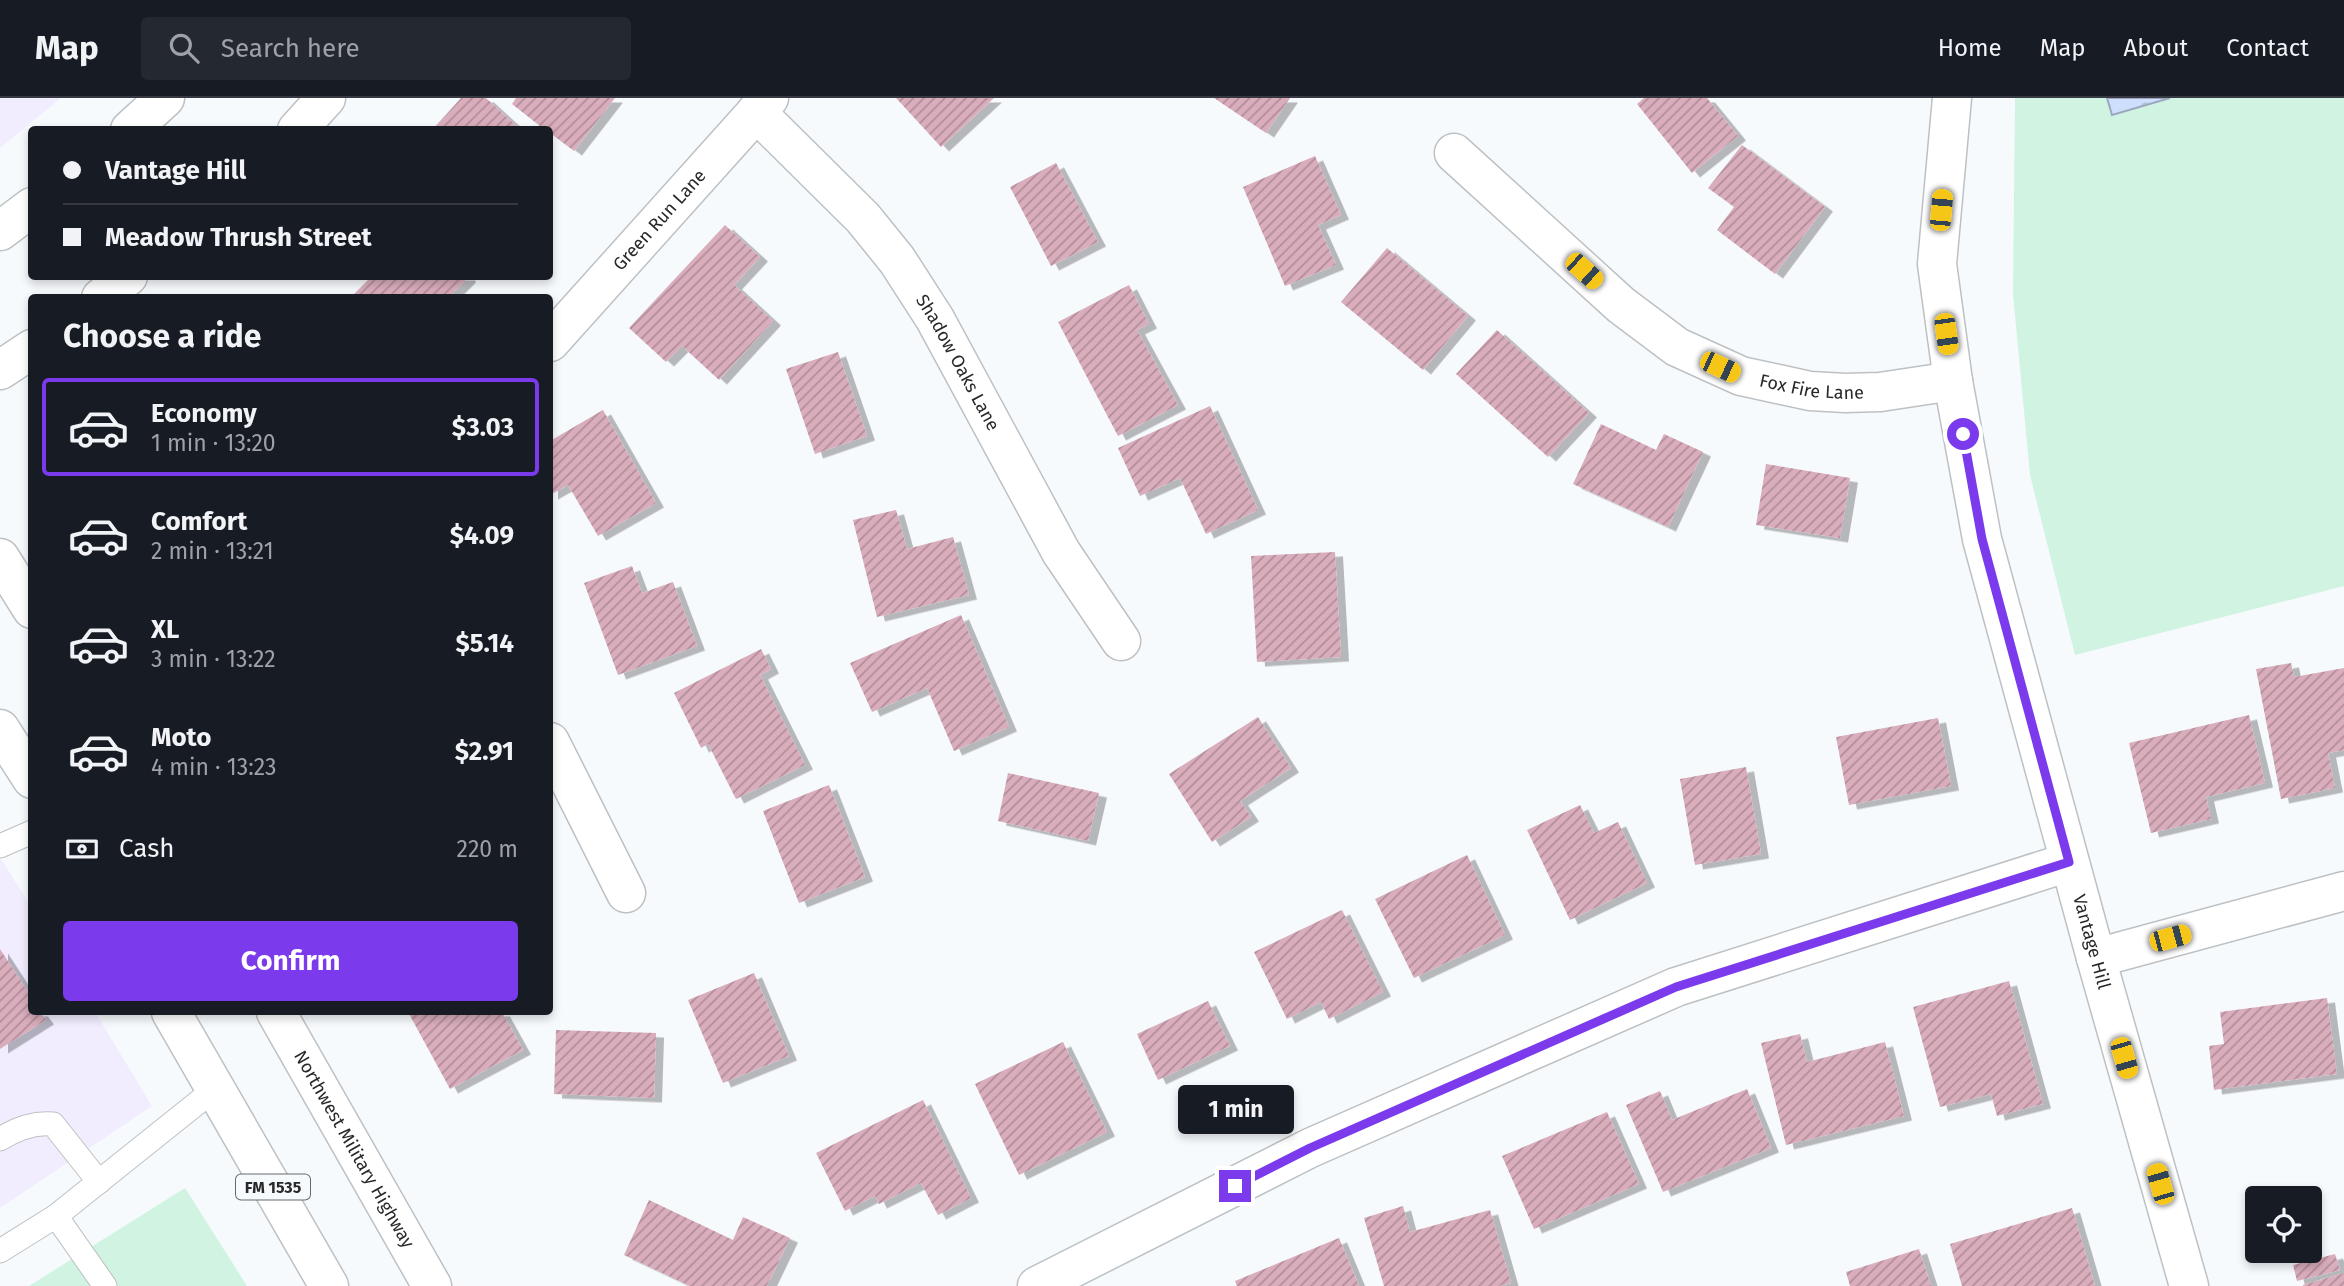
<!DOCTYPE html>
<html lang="en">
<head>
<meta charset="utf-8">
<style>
  body { margin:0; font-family:"Fira Sans",sans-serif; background:#242831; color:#f1f3f6; height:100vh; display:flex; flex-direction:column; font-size:26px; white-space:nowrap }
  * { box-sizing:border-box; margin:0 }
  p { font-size:23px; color:#9ea1a6 }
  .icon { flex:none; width:38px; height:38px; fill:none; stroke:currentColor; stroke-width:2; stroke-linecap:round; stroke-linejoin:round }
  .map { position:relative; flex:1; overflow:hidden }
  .panel { position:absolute; left:28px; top:196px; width:525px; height:721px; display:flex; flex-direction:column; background:#171b24; border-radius:7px; box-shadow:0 4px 10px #0003 }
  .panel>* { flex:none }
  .top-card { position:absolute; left:28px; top:28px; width:525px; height:154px; border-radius:7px; box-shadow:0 4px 10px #0003; display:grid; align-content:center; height:154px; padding:0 35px; background:#171b24 }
  .fabs { position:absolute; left:2245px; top:1088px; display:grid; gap:14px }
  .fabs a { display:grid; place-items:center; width:77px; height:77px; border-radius:7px; background:#171b24; box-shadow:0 4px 10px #0003; font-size:35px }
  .end { position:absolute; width:32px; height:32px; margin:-16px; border:9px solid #7c3aed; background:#fff; box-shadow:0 0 0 4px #fff }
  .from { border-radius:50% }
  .bubble { position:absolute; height:49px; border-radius:7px; background:#171b24; box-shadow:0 4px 10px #0003; font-size:23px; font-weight:700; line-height:49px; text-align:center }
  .car { position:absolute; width:21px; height:42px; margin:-21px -10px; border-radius:9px; box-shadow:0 0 5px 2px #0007; background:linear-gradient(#f5c518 24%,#345 0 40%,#f5c518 0 76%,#345 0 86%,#f5c518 0) }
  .top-card b { display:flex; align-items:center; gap:24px; height:66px; font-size:26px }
  .top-card b+b { border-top:2px solid #363941 }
  .top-card i { width:18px; height:18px; background:#f1f3f6 }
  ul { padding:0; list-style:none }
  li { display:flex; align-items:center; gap:21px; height:98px; margin:0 14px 10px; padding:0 21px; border:4px solid transparent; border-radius:7px }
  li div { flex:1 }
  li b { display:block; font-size:26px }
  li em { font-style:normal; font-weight:700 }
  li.current { border-color:#7c3aed }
  li>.icon { width:63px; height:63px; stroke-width:1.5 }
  h2 { padding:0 35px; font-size:32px; line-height:84px }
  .pay { display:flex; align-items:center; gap:18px; height:77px; padding:0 35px; font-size:26px }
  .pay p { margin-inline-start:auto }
  .primary-button { display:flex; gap:14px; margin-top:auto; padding:14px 35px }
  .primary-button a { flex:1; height:80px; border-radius:7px; background:#7c3aed; color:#fff; font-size:28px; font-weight:700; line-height:80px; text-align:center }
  header { display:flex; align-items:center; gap:42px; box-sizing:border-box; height:98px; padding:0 35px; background:#171b24; border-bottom:2px solid #363941 }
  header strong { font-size:33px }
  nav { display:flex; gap:38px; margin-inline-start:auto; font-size:24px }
  .search { width:490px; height:63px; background:#242831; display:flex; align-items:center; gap:18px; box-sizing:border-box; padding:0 24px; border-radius:7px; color:#9ea1a6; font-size:26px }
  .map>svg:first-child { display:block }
  .commercial { fill:#f1edff }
  .green { fill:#d1f3e2 }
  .water { fill:url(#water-ripples); stroke:#9ca8bd; stroke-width:2 }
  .building { fill:url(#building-hatch); filter:url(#shadow) }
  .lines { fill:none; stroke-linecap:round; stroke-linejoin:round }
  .service-casing { stroke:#bdc1c3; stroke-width:25 }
  .minor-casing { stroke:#bdc1c3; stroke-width:41 }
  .primary-casing { stroke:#bdc1c3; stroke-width:41 }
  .service { stroke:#fff; stroke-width:23 }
  .minor { stroke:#fff; stroke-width:38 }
  .primary { stroke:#fff; stroke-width:38 }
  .route { stroke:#7c3aed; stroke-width:9 }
  .labels { text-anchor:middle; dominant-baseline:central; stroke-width:5; stroke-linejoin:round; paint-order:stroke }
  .shield { fill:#f7fafd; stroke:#66686a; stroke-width:2 }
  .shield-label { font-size:16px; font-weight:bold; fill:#28292b }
  .street-label { font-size:18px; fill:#28292b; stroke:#f7fafd }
</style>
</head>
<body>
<header>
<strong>Map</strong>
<div class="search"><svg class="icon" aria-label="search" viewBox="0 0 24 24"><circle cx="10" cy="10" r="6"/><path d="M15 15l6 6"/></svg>Search here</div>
<nav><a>Home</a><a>Map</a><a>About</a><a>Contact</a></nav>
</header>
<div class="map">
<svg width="2344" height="1188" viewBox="0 0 2344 1188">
  <defs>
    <pattern id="water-ripples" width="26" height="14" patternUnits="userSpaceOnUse" patternTransform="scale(1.75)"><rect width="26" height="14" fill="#cddffc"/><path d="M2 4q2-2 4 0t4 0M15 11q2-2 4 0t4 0" fill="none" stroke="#b0bfd8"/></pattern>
    <pattern id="building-hatch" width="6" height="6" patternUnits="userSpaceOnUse" patternTransform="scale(1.75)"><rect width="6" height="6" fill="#daadbc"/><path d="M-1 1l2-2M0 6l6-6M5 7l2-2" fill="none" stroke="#b18d99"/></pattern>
    <filter id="shadow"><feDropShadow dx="8" dy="4.5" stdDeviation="0" flood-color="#0004"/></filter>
  </defs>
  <rect width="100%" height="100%" fill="#f7fafd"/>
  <g class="commercial">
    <path d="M0 0H61L0 50Z"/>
    <path d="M0 759 31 809 32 914H95L152 1008 0 1110Z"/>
  </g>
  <g class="green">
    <path d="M2015 0H2344V488L2075 557 2030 377 2013 196Z"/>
    <path d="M185 1090 247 1188H29Z"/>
  </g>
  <path class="water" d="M2107 0H2170L2112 17Z"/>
  <g class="building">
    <path d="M461 0H486L521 32H432Z"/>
    <path d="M516 0H615L574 53 550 35V32H545L512 6Z"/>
    <path d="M896 0H994L941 49Z"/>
    <path d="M1214 0H1290L1266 35Z"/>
    <path d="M1644 0H1707L1738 38 1692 75 1637 6Z"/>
    <path d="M1742 47 1825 109 1775 176 1717 132 1734 109 1708 90Z"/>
    <path d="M1315 58 1341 117 1318 127 1336 167 1285 188 1243 89Z"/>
    <path d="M1056 65 1098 144 1051 168 1010 89Z"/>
    <path d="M725 127 760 159 734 187 773 223 719 282 682 248 666 264 629 230Z"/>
    <path d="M1387 150 1468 218 1423 272 1341 204Z"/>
    <path d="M372 178H467L468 180 448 200H350Z"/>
    <path d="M1129 187 1149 226 1137 232 1178 307 1118 338 1058 224Z"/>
    <path d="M1497 232 1589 315 1548 359 1456 276Z"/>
    <path d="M838 254 867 338 815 356 786 271Z"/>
    <path d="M1210 308 1258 412 1206 436 1180 380 1140 398 1118 350Z"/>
    <path d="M603 312 656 405 598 438 568 387 550 397V343Z"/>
    <path d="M1601 326 1656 352 1664 336 1703 354 1668 429 1573 386Z"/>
    <path d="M1766 366 1850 380 1840 440 1756 427Z"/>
    <path d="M896 412 907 451 953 439 969 497 877 519 853 422Z"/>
    <path d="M1335 454 1341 559 1257 564 1251 458Z"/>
    <path d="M632 468 642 495 673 484 697 548 618 577 584 485Z"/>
    <path d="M961 517 1009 629 954 653 927 590 872 614 850 565Z"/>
    <path d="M761 551 771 571 760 577 805 667 736 701 708 646 701 650 674 595Z"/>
    <path d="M2291 565 2294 579 2344 570V652L2328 655 2335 690 2281 701 2256 571Z"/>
    <path d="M2249 617 2265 685 2206 699 2211 721 2151 735 2129 645Z"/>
    <path d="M1258 619 1291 670 1240 703 1251 719 1212 744 1169 676Z"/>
    <path d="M1938 620 1951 688 1849 707 1836 639Z"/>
    <path d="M1746 669 1761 756 1695 767 1680 681Z"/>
    <path d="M1008 675 1099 695 1088 743 998 723Z"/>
    <path d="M829 687 865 779 799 805 763 713Z"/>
    <path d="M1580 707 1594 735 1618 724 1647 785 1570 822 1527 732Z"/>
    <path d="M1467 757 1505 837 1414 880 1375 801Z"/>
    <path d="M1342 812 1383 894 1329 921 1321 904 1287 921 1254 854Z"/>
    <path d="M0 851 32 900V914H40L46 922 0 951Z"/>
    <path d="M754 875 789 958 723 985 688 902Z"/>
    <path d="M2009 883 2043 1006 1997 1018 1991 996 1940 1009 1913 909Z"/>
    <path d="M2327 900 2337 976 2214 992 2209 948 2224 946 2220 914Z"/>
    <path d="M1208 903 1230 948 1158 982 1137 936Z"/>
    <path d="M408 914H502L523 952 450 991Z"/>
    <path d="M556 932 656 935 654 1000 554 996Z"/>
    <path d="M1800 936 1807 964 1885 944 1904 1018 1786 1047 1761 945Z"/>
    <path d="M1063 944 1107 1034 1019 1077 975 986Z"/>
    <path d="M1747 991 1771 1050 1663 1094 1626 1007 1660 993 1672 1022Z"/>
    <path d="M923 1002 971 1100 938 1117 921 1085 879 1106 875 1098 845 1113 816 1055Z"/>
    <path d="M1607 1014 1639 1086 1534 1131 1502 1058Z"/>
    <path d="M649 1102 733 1142 743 1119 790 1140 767 1188H690L624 1157Z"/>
    <path d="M1403 1108 1410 1134 1490 1112 1511 1185 1499 1188H1384L1364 1120Z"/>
    <path d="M2072 1110 2095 1188H1962L1950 1146Z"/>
    <path d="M1339 1140 1359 1188H1237L1235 1183Z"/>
    <path d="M1919 1151 1931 1188H1850L1846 1174Z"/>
    <path d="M2335 1156 2340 1172 2297 1183 2293 1167Z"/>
    <path d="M2344 1175V1188H2303V1187Z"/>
  </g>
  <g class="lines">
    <defs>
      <g id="service">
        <path d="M0 748 32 734"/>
        <path d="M0 1041C16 1031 34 1024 53 1026L99 1084"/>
        <path d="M56 1118 105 1188"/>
        <path d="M0 1153 56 1118 216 990"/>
      </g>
      <g id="minor">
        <path id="s1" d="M1952 0 1937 166 1953 283 1982 441 2096 860 2189 1188"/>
        <path id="s2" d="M756 14 863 120 897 162 935 221 1061 454 1121 543"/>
        <path id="s3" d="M1454 55 1621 207 1677 249 1741 278 1810 293 1845 295 1880 294 1953 283"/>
        <path id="s4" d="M550 244 769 0"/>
        <path d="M550 644 626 795"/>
        <path d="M2096 860 2344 793"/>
        <path d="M1037 1188 1310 1050 1676 889 2069 764"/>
      </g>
      <g id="primary">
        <path d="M130 32 165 0"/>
        <path d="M297 32 326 0"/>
        <path d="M0 133 32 109"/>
        <path d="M101 200 128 178"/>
        <path d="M0 272 32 251"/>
        <path d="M0 460 32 511"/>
        <path d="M0 631 32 681"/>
        <path d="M171 914 329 1188"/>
        <path id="s5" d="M276 914 432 1188"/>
      </g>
    </defs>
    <use href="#service" class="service-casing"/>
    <use href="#minor" class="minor-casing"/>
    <use href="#primary" class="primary-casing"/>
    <use href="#service" class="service"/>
    <use href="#minor" class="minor"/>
    <use href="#primary" class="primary"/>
  </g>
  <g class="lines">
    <path class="route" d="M1235 1088 1310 1050 1676 889 2069 764 1982 441 1963 336"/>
  </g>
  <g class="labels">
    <rect class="shield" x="236" y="1076.5" width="74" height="25" rx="5"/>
    <g class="shield-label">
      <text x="273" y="1089">FM 1535</text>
    </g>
    <g class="street-label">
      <text stroke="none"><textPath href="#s4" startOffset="164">Green Run Lane</textPath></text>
      <text stroke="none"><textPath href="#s2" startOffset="324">Shadow Oaks Lane</textPath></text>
      <text stroke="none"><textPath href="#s3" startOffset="438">Fox Fire Lane</textPath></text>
      <text stroke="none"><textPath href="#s1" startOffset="863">Vantage Hill</textPath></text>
      <text stroke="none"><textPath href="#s5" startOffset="158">Northwest Military Highway</textPath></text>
    </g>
  </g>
</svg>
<div class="fabs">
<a><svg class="icon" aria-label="locate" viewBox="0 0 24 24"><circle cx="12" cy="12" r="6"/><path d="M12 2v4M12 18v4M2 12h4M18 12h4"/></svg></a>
</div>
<i class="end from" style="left:1963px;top:336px"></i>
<i class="end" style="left:1235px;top:1088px"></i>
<div class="bubble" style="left:1178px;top:987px;width:116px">1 min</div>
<i class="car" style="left:1941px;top:112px;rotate:5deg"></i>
<i class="car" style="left:1584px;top:173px;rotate:132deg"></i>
<i class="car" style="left:1946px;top:236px;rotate:172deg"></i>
<i class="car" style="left:1720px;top:269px;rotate:115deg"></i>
<i class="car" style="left:2170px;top:840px;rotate:75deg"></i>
<i class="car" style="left:2124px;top:960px;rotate:164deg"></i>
<i class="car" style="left:2160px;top:1086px;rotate:344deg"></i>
<div class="top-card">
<b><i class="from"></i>Vantage Hill</b>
<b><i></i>Meadow Thrush Street</b>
</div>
<section class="panel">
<h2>Choose a ride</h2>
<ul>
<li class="current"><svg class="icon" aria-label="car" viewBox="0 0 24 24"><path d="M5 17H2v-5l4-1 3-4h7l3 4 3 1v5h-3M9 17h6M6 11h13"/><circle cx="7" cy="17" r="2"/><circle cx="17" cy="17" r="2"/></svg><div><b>Economy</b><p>1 min · 13:20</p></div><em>$3.03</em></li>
<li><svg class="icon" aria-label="car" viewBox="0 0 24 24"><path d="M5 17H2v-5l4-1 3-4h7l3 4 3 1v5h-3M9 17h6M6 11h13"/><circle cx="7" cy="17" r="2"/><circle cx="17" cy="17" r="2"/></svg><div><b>Comfort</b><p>2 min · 13:21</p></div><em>$4.09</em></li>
<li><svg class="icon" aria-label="car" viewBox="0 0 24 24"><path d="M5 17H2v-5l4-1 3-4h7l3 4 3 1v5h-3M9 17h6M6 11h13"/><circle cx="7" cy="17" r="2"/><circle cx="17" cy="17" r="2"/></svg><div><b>XL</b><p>3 min · 13:22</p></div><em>$5.14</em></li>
<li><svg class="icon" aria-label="car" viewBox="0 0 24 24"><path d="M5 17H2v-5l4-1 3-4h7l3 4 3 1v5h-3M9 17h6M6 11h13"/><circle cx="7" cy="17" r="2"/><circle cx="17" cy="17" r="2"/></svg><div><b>Moto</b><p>4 min · 13:23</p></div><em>$2.91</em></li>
</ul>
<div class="pay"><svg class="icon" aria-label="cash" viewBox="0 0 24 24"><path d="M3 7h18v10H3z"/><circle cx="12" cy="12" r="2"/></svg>Cash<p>220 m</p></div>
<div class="primary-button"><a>Confirm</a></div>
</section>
</div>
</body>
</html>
